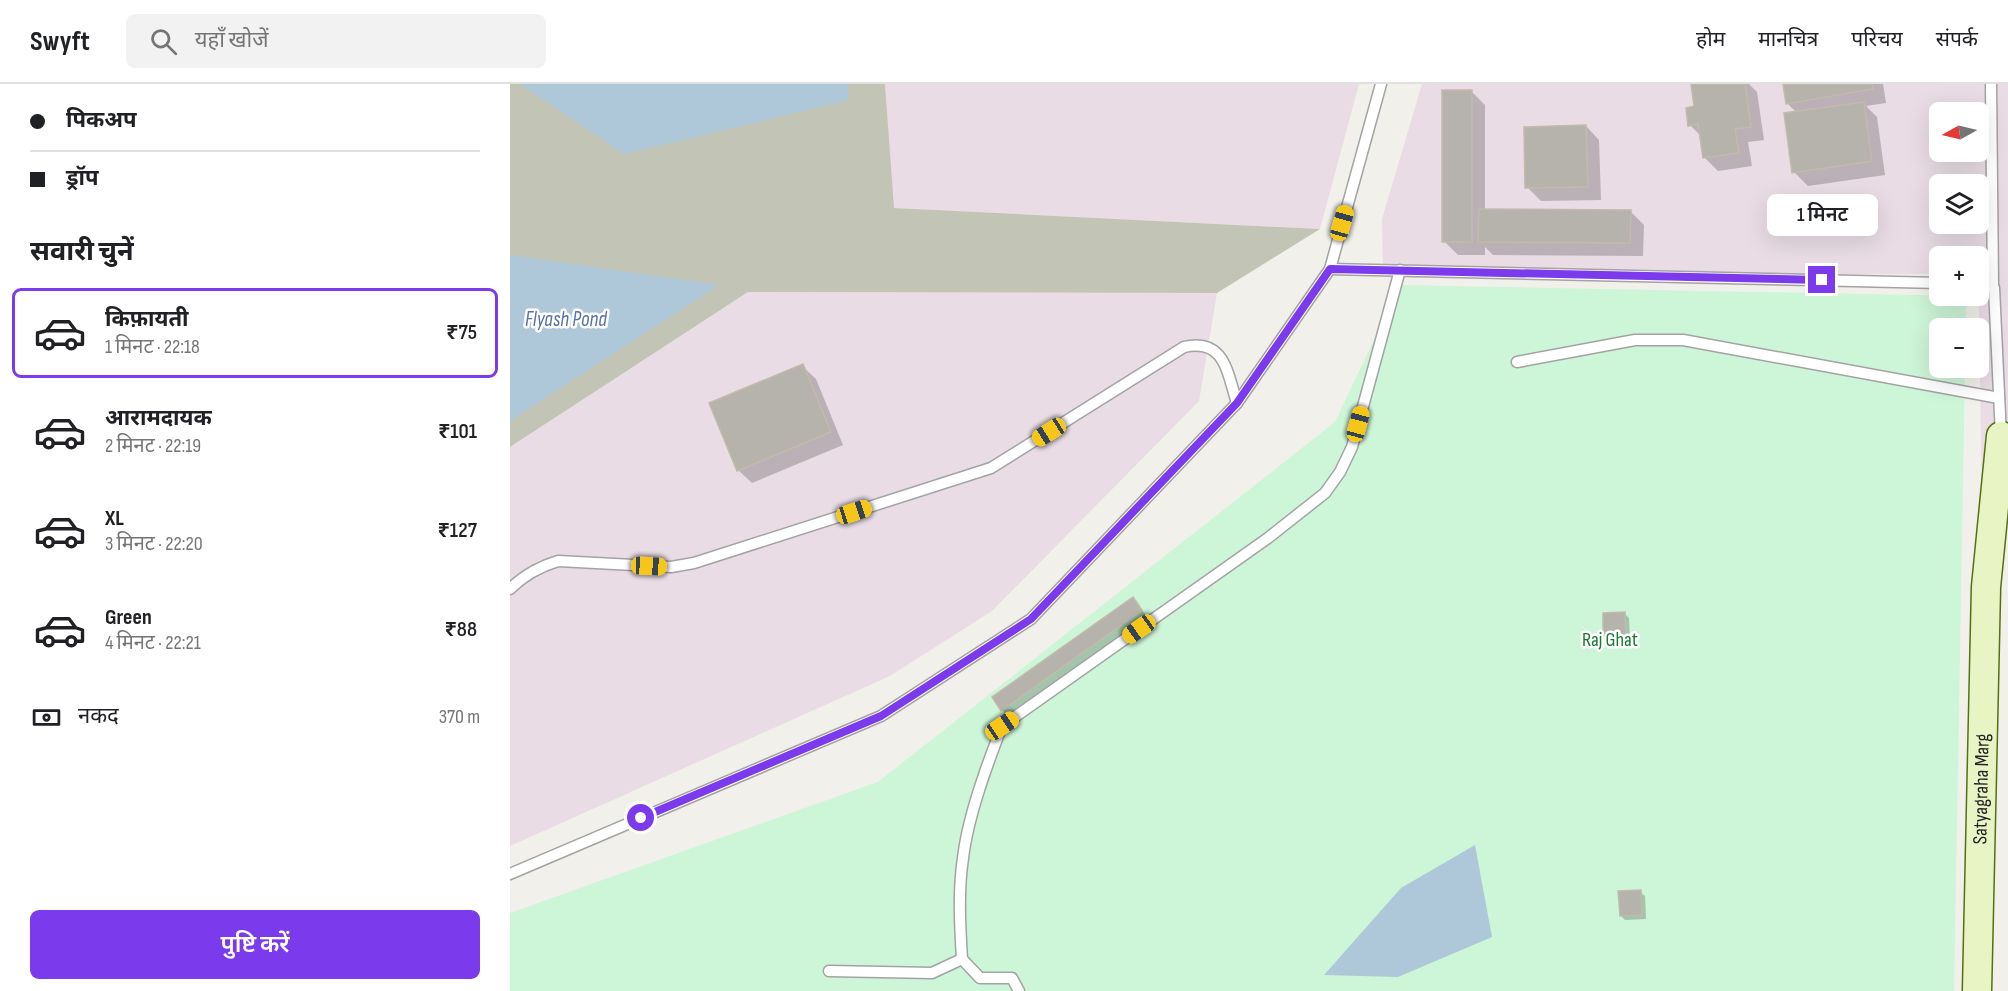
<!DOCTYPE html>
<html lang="hi">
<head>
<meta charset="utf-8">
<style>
  body { margin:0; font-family:"Sofia Sans Condensed","Noto Sans Devanagari",sans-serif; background:#f2f2f2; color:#202124; height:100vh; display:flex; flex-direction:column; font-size:22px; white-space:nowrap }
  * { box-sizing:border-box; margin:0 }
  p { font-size:20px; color:#757577 }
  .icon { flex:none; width:33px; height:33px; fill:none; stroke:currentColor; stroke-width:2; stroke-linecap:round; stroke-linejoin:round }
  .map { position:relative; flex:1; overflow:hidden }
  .side { display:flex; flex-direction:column; background:#fff; width:510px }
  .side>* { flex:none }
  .banner { display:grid; align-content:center; height:132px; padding:0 30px; background:#fff }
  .needle { width:39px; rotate:262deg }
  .fabs { position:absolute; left:1419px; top:18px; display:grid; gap:12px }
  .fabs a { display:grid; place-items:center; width:60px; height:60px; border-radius:9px; background:#fff; box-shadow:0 6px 24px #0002; font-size:30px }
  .end { position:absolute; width:27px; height:27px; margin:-14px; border:8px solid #7c3aed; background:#fff; box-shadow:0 0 0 3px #fff }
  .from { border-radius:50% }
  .bubble { position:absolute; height:42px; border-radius:9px; background:#fff; box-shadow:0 6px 24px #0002; font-size:20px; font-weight:600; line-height:42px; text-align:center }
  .car { position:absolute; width:18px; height:36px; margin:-18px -9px; border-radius:8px; box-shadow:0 0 4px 2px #0007; background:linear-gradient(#f5c518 24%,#345 0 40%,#f5c518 0 76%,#345 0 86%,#f5c518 0) }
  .banner b { display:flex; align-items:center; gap:21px; height:57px; font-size:22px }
  .banner b+b { border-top:2px solid #e0e0e0 }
  .banner i { width:15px; height:15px; background:#202124 }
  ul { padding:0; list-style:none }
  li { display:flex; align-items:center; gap:18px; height:90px; margin:0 12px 9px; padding:0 18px; border:3px solid transparent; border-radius:9px }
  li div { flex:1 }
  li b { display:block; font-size:22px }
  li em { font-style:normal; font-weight:600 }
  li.current { border-color:#7c3aed }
  li>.icon { width:54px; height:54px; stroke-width:1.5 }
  h2 { padding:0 30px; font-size:27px; line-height:72px }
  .pay { display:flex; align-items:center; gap:15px; height:66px; padding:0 30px; font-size:22px }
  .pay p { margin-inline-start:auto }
  .action { display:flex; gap:12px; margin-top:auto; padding:12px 30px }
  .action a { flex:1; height:69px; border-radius:9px; background:#7c3aed; color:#fff; font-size:24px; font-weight:600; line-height:69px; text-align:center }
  header { display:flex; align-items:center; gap:36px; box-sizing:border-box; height:84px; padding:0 30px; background:#fff; border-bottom:2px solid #e0e0e0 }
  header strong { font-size:28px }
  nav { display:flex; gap:33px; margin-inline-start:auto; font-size:21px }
  .search { width:420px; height:54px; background:#f2f2f2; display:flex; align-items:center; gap:15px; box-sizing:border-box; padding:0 21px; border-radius:9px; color:#757577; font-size:22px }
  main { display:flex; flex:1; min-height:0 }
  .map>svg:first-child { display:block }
  .industrial { fill:#e9dce4; fill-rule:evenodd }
  .construction { fill:#c2c5b6 }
  .park { fill:#cdf5d7 }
  .water { fill:#afc8d9 }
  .shadow { fill:#0003 }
  .building { fill:#b6b2ac; stroke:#c1baad; stroke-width:1.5 }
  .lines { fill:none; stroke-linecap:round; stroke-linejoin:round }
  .lane-casing { stroke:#a3a3a3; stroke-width:13 }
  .secondary-casing { stroke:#547012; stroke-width:31 }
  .lane { stroke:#fff; stroke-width:10 }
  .secondary { stroke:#e9f4c5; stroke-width:28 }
  .route { stroke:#7c3aed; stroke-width:8 }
  .labels { text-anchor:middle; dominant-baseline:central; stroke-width:5; stroke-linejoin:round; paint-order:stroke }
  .park-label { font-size:20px; fill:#197732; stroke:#fff }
  .street-label { font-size:20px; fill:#222; stroke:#fff }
  .water-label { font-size:21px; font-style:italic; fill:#5871a8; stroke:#fff }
</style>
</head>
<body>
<header>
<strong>Swyft</strong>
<div class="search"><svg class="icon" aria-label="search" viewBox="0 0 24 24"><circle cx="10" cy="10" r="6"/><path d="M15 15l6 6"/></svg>यहाँ खोजें</div>
<nav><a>होम</a><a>मानचित्र</a><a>परिचय</a><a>संपर्क</a></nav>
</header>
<main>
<section class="side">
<div class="banner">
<b><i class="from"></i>पिकअप</b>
<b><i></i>ड्रॉप</b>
</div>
<h2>सवारी चुनें</h2>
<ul>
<li class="current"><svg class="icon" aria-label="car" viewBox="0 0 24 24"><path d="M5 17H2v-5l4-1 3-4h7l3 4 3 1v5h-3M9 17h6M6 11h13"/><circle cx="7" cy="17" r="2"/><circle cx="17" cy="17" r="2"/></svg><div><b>किफ़ायती</b><p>1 मिनट · 22:18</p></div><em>₹75</em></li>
<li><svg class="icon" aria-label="car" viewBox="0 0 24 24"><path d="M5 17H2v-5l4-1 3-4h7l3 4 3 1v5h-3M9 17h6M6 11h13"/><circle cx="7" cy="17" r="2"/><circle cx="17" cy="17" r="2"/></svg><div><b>आरामदायक</b><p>2 मिनट · 22:19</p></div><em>₹101</em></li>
<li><svg class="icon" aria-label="car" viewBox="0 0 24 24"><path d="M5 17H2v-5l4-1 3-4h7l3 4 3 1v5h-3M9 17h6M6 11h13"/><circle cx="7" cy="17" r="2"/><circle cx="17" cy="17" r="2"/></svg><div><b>XL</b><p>3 मिनट · 22:20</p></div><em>₹127</em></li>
<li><svg class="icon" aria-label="car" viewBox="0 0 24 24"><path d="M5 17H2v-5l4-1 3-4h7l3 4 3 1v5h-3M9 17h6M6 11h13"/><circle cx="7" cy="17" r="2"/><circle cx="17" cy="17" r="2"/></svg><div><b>Green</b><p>4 मिनट · 22:21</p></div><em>₹88</em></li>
</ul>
<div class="pay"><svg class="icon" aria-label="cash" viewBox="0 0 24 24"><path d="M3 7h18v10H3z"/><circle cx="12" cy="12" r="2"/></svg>नकद<p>370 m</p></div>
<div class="action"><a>पुष्टि करें</a></div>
</section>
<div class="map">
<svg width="1498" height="907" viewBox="0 0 1498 907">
  <rect width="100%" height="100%" fill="#f1f0ea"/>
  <g class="industrial">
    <path d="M375 0H849L810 145 383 124Z"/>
    <path d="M912 0H1498V412H1472L1468 172H1430L1429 190 873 193 872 135ZM1430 28H1468V68H1430ZM1430 100H1468V140H1430Z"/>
    <path d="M238 208 707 209 689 317 482 527 380 592 0 762V363Z"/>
  </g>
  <path class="construction" d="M0 0H375L384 124 810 145 707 209 238 208 0 363Z"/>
  <path class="park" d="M890 201 1456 212V244H1430V284H1455L1444 907H0V829L368 698 825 338Z"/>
  <g class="water">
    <path d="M10 0H338L339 16 114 70Z"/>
    <path d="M0 171 209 201 0 337Z"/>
    <path d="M965 761 982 853 888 893 814 891 891 804Z"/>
  </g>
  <g class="shadow">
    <path d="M1183 0H1239L1247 8 1254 56 1238 58 1242 82 1208 87 1194 73 1191 52 1180 41 1186 24Z"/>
    <path d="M1274 0H1373L1376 19 1356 22 1367 33 1375 91 1298 102 1284 88 1287 29 1278 20Z"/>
    <path d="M961 7 975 21V126L1120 127 1134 141 1133 172 983 171 975 163V171H948L934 157Z"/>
    <path d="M1076 42 1089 56 1091 116 1031 117 1017 103Z"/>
    <path d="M292 282 306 295 333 361 242 399 228 386Z"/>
    <path d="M623 515 640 536 501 635 492 626Z"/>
    <path d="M1115 530 1119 534 1120 557H1099L1095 553Z"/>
    <path d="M1130 808 1135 812 1136 835 1115 836 1111 832Z"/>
  </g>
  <g class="building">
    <path d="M1181 0H1235L1241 43 1225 45 1229 69 1193 74 1188 40 1178 42 1176 24 1184 22Z"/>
    <path d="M1273 0H1362L1363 5 1276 20Z"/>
    <rect x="932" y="6" width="30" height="152"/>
    <path d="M1354 18 1362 77 1282 89 1274 29Z"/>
    <path d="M1076 41 1078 103 1015 104 1014 43Z"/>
    <path d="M969 125 1121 126 1120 159 968 158Z"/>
    <path d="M293 280 321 348 227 387 199 319Z"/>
    <path d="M623 513 632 526 491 627 482 613Z"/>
    <path d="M1115 528 1116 553 1093 554V529Z"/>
    <path d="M1131 806 1132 831 1110 832 1108 807Z"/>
  </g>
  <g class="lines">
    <defs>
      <g id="lane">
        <path d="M1481 0 1483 202"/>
        <path d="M820 185 1430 199"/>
        <path d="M1468 200H1478L1484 204 1491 352"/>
        <path d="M1007 278 1125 256H1173L1489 314"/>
        <path d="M0 505C14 491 28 483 48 477L161 483 184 479 481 384 674 263C715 254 717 288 727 319"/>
        <path d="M0 790 371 632 521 535 727 319 820 185 871 0"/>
        <path d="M319 887 422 889 452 875"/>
        <path d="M509 907 502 894H470L452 875C450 842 448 807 453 774 458 732 477 681 492 642L758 454 815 409 830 388 842 363 890 186"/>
      </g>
      <g id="secondary">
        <path id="s1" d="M1467 907 1476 503 1491 352"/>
      </g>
    </defs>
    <use href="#lane" class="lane-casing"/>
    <use href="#secondary" class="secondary-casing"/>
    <use href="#lane" class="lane"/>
    <use href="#secondary" class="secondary"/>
  </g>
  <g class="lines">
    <path class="route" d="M131 734 371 632 521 535 727 319 820 185 1312 196"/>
  </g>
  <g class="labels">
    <g class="park-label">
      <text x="1100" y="556">Raj Ghat</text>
    </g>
    <g class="street-label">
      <text stroke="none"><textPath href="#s1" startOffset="202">Satyagraha Marg</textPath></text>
    </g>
    <g class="water-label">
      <text x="56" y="235">Flyash Pond</text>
    </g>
  </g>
</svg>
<div class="fabs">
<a><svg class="needle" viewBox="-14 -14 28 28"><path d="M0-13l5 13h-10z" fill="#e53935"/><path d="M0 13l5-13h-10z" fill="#757577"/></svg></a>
<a><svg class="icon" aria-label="layers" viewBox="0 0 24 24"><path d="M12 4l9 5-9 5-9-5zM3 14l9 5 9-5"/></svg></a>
<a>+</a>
<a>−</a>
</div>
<i class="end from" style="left:131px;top:734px"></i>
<i class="end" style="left:1312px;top:196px"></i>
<div class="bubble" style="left:1257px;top:110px;width:111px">1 मिनट</div>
<i class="car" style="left:832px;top:139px;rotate:16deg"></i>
<i class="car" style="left:848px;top:340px;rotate:15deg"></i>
<i class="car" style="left:539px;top:348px;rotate:238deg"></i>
<i class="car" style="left:344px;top:428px;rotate:72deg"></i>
<i class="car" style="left:139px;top:482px;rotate:93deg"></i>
<i class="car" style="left:629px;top:545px;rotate:235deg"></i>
<i class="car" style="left:492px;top:642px;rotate:56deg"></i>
</div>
</main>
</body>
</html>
